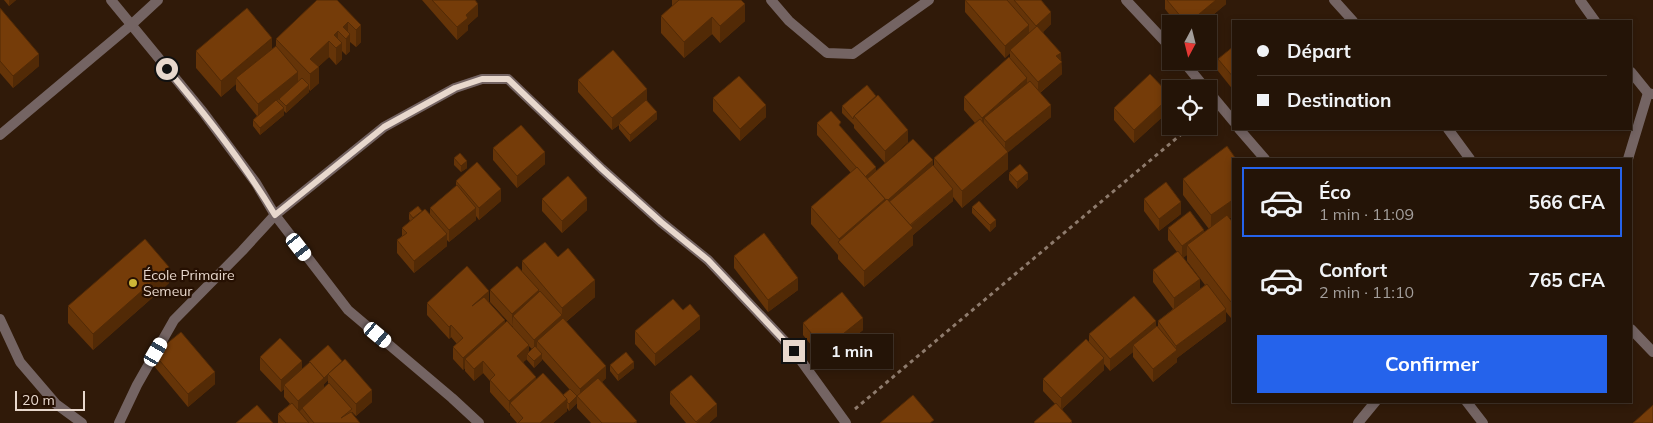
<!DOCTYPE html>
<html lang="fr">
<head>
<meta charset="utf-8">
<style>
  body { margin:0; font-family:Mulish,sans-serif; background:#2c1d11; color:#f1f3f6; height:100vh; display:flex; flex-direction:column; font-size:19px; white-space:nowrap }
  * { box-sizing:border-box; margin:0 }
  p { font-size:16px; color:#a39e9b }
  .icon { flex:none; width:28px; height:28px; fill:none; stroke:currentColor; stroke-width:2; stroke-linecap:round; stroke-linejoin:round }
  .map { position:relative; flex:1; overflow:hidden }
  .sheet { position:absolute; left:1232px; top:158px; width:400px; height:245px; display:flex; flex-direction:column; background:#241407; border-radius:0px; box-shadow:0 2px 8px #0003,0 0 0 1px #413328 }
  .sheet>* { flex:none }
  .guide { position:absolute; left:1232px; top:20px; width:400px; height:110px; border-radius:0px; box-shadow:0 2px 8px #0003,0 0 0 1px #413328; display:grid; align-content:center; height:110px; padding:0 25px; background:#241407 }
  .needle { width:32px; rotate:187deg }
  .controls { position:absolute; left:1162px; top:15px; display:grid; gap:10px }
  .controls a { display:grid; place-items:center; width:55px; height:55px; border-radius:0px; background:#241407; box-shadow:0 2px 8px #0003,0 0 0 1px #413328; font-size:25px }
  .scale { position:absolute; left:15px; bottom:12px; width:70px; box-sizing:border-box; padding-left:5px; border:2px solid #e8d8cd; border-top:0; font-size:14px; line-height:18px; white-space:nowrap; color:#e8d8cd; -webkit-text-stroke:4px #261002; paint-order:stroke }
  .end { position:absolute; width:22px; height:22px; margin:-11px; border:6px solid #e8d8cd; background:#111; box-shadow:0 0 0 2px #111 }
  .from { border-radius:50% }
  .bubble { position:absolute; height:35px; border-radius:0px; background:#241407; box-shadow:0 2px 8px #0003,0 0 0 1px #413328; font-size:16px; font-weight:700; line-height:35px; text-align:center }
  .car { position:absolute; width:15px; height:30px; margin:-15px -8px; border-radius:6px; box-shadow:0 0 4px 1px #0007; background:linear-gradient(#fff 24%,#345 0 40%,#fff 0 76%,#345 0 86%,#fff 0) }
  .guide b { display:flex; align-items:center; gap:18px; height:48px; font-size:19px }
  .guide b+b { border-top:1px solid #413328 }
  .guide i { width:12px; height:12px; background:#f1f3f6 }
  ul { padding:9px 0 0; list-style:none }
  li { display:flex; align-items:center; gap:15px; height:70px; margin:0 10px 8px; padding:0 15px; border:2px solid transparent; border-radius:0px }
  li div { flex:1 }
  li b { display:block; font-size:19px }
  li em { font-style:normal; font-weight:700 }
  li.active { border-color:#2563eb }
  li>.icon { width:45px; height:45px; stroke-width:1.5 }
  .cta { display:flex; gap:10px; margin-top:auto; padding:10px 25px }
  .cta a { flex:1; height:58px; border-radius:0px; background:#2563eb; color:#fff; font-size:20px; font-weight:700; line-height:58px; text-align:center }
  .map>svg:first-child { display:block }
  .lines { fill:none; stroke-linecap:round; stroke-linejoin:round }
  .path { stroke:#8e7b6d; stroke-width:3; stroke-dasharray:4 4; stroke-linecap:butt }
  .street { stroke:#746463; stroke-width:10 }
  .wall { fill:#653408; fill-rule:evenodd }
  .shaded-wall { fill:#522a06 }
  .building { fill:#753c09; stroke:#522a06 }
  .route { stroke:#e8d8cd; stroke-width:6 }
  .poi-dot { fill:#cfb837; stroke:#261002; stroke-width:2 }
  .labels { text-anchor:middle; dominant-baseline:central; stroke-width:4.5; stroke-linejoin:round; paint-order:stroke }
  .poi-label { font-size:14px; fill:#e8d8cd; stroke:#261002; text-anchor:start }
</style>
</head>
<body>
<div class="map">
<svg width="1653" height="423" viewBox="0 0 1653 423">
  <rect width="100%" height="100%" fill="#301a09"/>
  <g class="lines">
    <path class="path" d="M855 409 1191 126"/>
    <g class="street">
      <path d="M111 0 203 112 256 183 275 215 348 310 452 398 479 423"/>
      <path d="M771 0 789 21 827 53 853 54 929 0"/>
      <path d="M1126 0 1171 48"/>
      <path d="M1334 0 1353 21"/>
      <path d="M1580 0 1595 21"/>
      <path d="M1183 61 1206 89"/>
      <path d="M1631 72 1648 93 1653 94"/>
      <path d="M1209 92 1234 122"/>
      <path d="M1239 129 1265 159"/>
      <path d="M1448 129 1470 159"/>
      <path d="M0 135 131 25 158 0"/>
      <path d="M1628 159 1648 93"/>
      <path d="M0 319 20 362 56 404 82 423"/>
      <path d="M1631 329 1653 352"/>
      <path d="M1466 401 1483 423"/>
      <path d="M119 423 137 385 174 320 242 251 275 215 384 127 455 88 482 79H508L602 169 661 222 708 260 794 351 846 423"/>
      <path d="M1358 423 1376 401"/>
    </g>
  </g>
  <g class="wall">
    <path d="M4 0H16L9 6Z"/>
    <path d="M317 0 361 25V42L356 47 350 42V51L346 55 342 51V59L336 65 329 57 318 67 319 83 310 91 309 89V92L286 113 284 111V115L260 135 253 126V120L257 116 236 90V84L221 97 196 68V51L272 50 276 46V39Z"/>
    <path d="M422 0H475L478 16 468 25V30L457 40Z"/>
    <path d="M672 0H741L745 21 720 43 712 34 684 58 661 33V16L672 6Z"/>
    <path d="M965 0H1041L1051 24 1043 32 1061 61 1062 74 1040 93 1051 117 1008 152V169L962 208 953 197V201L913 235V245L864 287 838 259V255L811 224V207L851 173 817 135V123L841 128 876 171 933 166 934 167V158L975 123 964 110V97L1010 59V53L1005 58 965 12Z"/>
    <path d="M1165 0H1226V4L1202 24H1177L1165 9Z"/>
    <path d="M0 8 39 66 13 88 0 73Z"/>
    <path d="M1234 46V91L1218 71V59Z"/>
    <path d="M578 80 647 100 657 119 630 142 619 129V125L612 130 578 92Z"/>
    <path d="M713 98 766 117 740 141 713 111Z"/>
    <path d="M842 106 908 142 885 163 854 128V125L842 113Z"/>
    <path d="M1114 108 1171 109 1134 143 1114 120Z"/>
    <path d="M493 148 545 164 517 188 493 160Z"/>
    <path d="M454 158 467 168 461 172 454 165Z"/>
    <path d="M1234 159V215L1229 219 1234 224 1231 318 1226 312V321L1177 358V362L1153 382 1133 357V352L1110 371 1104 364V370L1062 409 1072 423H1034V422L1055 404 1043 391V379L1089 342V334L1158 326V321L1173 309 1153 282V270L1177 252 1168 240V228L1204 232 1209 229 1183 195V179ZM1187 255V261L1205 285 1200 289 1183 257Z"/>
    <path d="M1009 173 1028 179 1017 189 1009 180Z"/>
    <path d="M456 181 501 201 479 220 476 216V220L449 242 447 240V246L414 273 397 253V240L402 236V228L410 221 409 219V213L422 211 430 214V208L456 186Z"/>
    <path d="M542 199 587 210 562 233 542 211Z"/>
    <path d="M1144 199 1181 214 1159 231 1144 211Z"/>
    <path d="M972 207 996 226 990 232 972 213Z"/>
    <path d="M734 256 798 290 768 312 734 268Z"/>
    <path d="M558 257 595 297 566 322 606 378 602 382 637 423H591L577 408V398V403L569 411 567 408V411L553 423H517L510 415V413H509L490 392V381L483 373 474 381 465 371V368L463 370 453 359V347L457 344 451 337 449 339 427 315V303L489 302 505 323 513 327V326H512L490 302V290L522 271V261ZM529 346 532 349 529 352ZM527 359V360L534 368 542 360V359L570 390 563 395 536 379 523 362Z"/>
    <path d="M169 283 93 350 68 323V306Z"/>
    <path d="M803 323 863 330 824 361 803 335Z"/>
    <path d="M700 329 655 366 635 344V331Z"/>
    <path d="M328 345 372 402 356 416 352 412V413L360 423H278V414L290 404 284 397V389L281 392 260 370V357L302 370ZM328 380V384L324 388V384Z"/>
    <path d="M154 354 215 384 188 407 154 366Z"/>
    <path d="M610 365 634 368 618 381 610 371Z"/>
    <path d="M670 392 717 416 709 423H686L670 404Z"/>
  </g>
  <g class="shaded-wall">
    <path d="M9 0H16L9 6Z"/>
    <path d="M1216 0H1226V4L1202 24H1187Z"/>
    <path d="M478 4V16L468 25V30L457 40V27L466 15Z"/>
    <path d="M745 4V21L720 43V26Z"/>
    <path d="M1051 12V24L1036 38V26Z"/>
    <path d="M712 17V34L684 58V42Z"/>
    <path d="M348 22V36L350 34V51L346 55V39L343 27Z"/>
    <path d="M361 25V42L356 47V30Z"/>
    <path d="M1029 25V37L1010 50V53L1005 58V46Z"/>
    <path d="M338 31V46L342 43V59L336 65V48L334 35Z"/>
    <path d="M272 38V54L236 78V84L221 97V81Z"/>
    <path d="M329 41V57L316 69 319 67V83L310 91V59Z"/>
    <path d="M1061 53 1062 74 1038 94V82L1056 56Z"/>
    <path d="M39 54V66L13 88V76Z"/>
    <path d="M298 72V84L258 116V104Z"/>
    <path d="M1027 78V90L984 118V128L982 130V118Z"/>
    <path d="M309 85V92L286 113V106Z"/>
    <path d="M647 89V101L619 123V125L612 130V118Z"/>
    <path d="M1171 96V109L1134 143V130Z"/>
    <path d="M766 105V117L740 141V129Z"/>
    <path d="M1051 105V117L1005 155V142Z"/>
    <path d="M284 108V115L260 135V128Z"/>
    <path d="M657 112V119L630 142V135Z"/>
    <path d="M908 130V142L885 163V151Z"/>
    <path d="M545 152V164L517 188V176Z"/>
    <path d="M1008 152V169L962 208V191Z"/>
    <path d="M933 160V172L892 208 887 200Z"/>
    <path d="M467 161V168L461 172V166Z"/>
    <path d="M876 167V179L872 183 865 177Z"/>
    <path d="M1028 173V179L1017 189V182Z"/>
    <path d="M501 189V201L479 220V208Z"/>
    <path d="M953 189V201L913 235V245L864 287V271L909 227Z"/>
    <path d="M587 198V210L562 233V221Z"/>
    <path d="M885 199V215L839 243V239Z"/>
    <path d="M1234 199V215L1211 232V215Z"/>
    <path d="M1181 202V214L1159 231V219Z"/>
    <path d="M476 208V220L449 242V230Z"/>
    <path d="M996 220V226L990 232V225Z"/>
    <path d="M1204 230V242L1187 245V255L1182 259V246Z"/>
    <path d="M447 234V246L414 273V261Z"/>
    <path d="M169 267V283L93 350V334Z"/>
    <path d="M798 278V290L768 312V300Z"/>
    <path d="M1200 279V291L1174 310V298Z"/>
    <path d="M595 280V297L562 325V308Z"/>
    <path d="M539 290V302L513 316 512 326V314Z"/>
    <path d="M489 291V303L472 306Z"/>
    <path d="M1234 300V316L1231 318V302Z"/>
    <path d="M1226 309V321L1177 358V362L1153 382V369L1176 351V346Z"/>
    <path d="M562 315V328L537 341V350L534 352V340Z"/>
    <path d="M700 316V329L655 366V354Z"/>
    <path d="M863 318V330L824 361V349Z"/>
    <path d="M505 320V332L465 359V368L463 370V358Z"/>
    <path d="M1156 321V333L1133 345V352L1110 371V359Z"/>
    <path d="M451 325V337L449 339V327Z"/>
    <path d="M529 345V355L527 354V359L517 368V356Z"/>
    <path d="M542 354V360L534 368V361Z"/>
    <path d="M1104 358V370L1061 410V398Z"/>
    <path d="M302 361V373L284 385V389L281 392V380Z"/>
    <path d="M483 361V373L474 381V369Z"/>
    <path d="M634 362V368L618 381V375Z"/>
    <path d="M606 366V378L581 400 580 399V389Z"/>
    <path d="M215 372V384L188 407V394Z"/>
    <path d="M328 374V380L324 384V390L302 408V409L298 413V401Z"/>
    <path d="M536 377V389L510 403 509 413V401Z"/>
    <path d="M372 390V402L356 416V404Z"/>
    <path d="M577 396V403L569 411V404Z"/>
    <path d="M567 399V411L553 423H540Z"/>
    <path d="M717 404V416L709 423H696Z"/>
  </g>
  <g class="building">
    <path d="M317 0H337L361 25 356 30 348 22 343 27 350 34 346 39 338 31 334 35 342 43 336 48 329 41 310 59 319 67 310 74 276 39Z"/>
    <path d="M432 0H475L478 4 466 15 468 18 457 27Z"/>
    <path d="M679 0H741L745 4 720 26 712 17 684 42 661 16Z"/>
    <path d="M965 0H1007L1029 25 1005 46Z"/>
    <path d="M1014 0H1041L1051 12 1036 26Z"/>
    <path d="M1167 0H1216L1187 24Z"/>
    <path d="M0 8 39 54 13 76 0 61Z"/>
    <path d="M247 8 272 38 221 81 196 51Z"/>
    <path d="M1037 26 1061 53 1056 56 1062 62 1038 82 1010 50Z"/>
    <path d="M276 46 298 72 258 104 236 78Z"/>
    <path d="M1234 46V78L1218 59Z"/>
    <path d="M613 50 647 89 612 118 578 80Z"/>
    <path d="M1009 57 1027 78 982 118 964 97Z"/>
    <path d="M1150 74 1171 96 1134 130 1114 108Z"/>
    <path d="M739 76 766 105 740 129 713 98Z"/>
    <path d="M302 78 309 85 286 106 279 99Z"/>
    <path d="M1030 81 1051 105 1005 142 984 118Z"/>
    <path d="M867 85 876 96 854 116 853 119 842 106Z"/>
    <path d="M878 95 908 130 885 151 854 116Z"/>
    <path d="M276 100 284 108 260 128 253 120Z"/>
    <path d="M646 100 657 112 630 135 619 123Z"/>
    <path d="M831 111 841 122 839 125 876 167 865 177 817 123Z"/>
    <path d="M980 119 1008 152 962 191 934 158Z"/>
    <path d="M521 125 545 152 517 176 493 148Z"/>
    <path d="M913 139 933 160 888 200H886L867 179Z"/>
    <path d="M1227 146 1236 159H1234V199L1211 215 1183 179Z"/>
    <path d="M460 153 467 161 461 166 454 158Z"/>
    <path d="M477 162 501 189 479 208 456 181Z"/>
    <path d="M1020 164 1028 173 1017 182 1009 173Z"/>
    <path d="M933 165 953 189 910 225 889 202Z"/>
    <path d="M857 167 885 199 839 239 811 207Z"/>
    <path d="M568 176 587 198 562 221 542 199Z"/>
    <path d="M1166 182 1181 202 1159 219 1144 199Z"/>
    <path d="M457 185 476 208 449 230 430 208Z"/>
    <path d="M887 199 913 228 864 271 838 242Z"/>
    <path d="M979 201 996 220 990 225 972 207Z"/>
    <path d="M418 206 422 211 413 218 409 213Z"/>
    <path d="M425 209 447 234 414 261 397 240 407 233 402 228Z"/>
    <path d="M1190 211 1204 230 1182 246 1168 228Z"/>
    <path d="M1227 215 1234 224V300L1231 302 1187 245Z"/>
    <path d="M764 233 798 278 768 300 734 256Z"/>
    <path d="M145 239 169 267 93 334 68 306Z"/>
    <path d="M545 242 558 257 568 248 595 280 562 308 522 261Z"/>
    <path d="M1178 251 1200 279 1174 298 1153 270Z"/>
    <path d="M467 266 489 291 472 306 484 297 505 320 463 358 453 347 463 338 451 325 449 327 427 303Z"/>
    <path d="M517 266 539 290 512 314 490 290Z"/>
    <path d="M1207 284 1226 309 1176 346 1158 321Z"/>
    <path d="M540 291 562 315 534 340 513 316Z"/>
    <path d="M842 292 863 318 824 349 803 323Z"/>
    <path d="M1134 296 1156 321 1110 359 1089 334Z"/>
    <path d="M673 299 683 310 690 304 700 316 655 354 635 331Z"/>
    <path d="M563 318 606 366 580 389 537 341Z"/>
    <path d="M507 321 529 345 517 356 536 377 509 401 490 380 495 375 483 361 474 369 465 359Z"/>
    <path d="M1157 326 1177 350 1153 369 1133 345Z"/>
    <path d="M181 332 215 372 188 394 154 354Z"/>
    <path d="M280 338 302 361 281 380 260 357Z"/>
    <path d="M1086 339 1104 358 1061 398 1043 379Z"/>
    <path d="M328 345 342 361 324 378 309 362Z"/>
    <path d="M535 346 542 354 534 361 527 354Z"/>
    <path d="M626 352 634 362 618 375 610 365Z"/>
    <path d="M345 359 372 390 356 404 328 374Z"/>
    <path d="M310 362 324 378 298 401 284 385Z"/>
    <path d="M543 373 567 399 540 423H518L523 418 510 403Z"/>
    <path d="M691 375 717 404 696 422 670 392Z"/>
    <path d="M598 378 637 421 634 423H602L577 396Z"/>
    <path d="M329 383 352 409 341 418 351 412 360 423H314L302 408Z"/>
    <path d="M570 389 577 396 569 404 567 402V399L563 395Z"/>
    <path d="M913 395 934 420 930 423H880Z"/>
    <path d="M292 403 309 423H286L278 414Z"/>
    <path d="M1056 403 1072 421 1070 423H1035L1034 422Z"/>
    <path d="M257 405 273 423H236Z"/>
    <path d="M1653 405V423H1633Z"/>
  </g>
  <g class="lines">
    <path class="route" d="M167 69C206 115 244 163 275 215L384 127 455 88 482 79H508L602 169 661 222 708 260 794 351"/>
  </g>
  <circle class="poi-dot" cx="133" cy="283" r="5"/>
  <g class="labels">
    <g class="poi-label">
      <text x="143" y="275">École Primaire<tspan x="143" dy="16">Semeur</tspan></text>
    </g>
  </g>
</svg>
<div class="controls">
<a><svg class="needle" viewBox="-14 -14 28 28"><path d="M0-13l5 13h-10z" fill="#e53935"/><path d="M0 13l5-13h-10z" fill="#a39e9b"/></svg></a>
<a><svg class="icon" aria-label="locate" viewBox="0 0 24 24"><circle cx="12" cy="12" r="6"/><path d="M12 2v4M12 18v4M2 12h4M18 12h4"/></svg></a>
</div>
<div class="scale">20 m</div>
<i class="end from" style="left:167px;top:69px"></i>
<i class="end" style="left:794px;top:351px"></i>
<div class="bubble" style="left:811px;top:334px;width:82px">1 min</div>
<i class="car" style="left:299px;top:247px;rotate:142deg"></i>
<i class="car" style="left:378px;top:335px;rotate:130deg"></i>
<i class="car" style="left:156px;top:352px;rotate:30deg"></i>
<div class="guide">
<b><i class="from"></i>Départ</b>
<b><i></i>Destination</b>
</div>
<section class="sheet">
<ul>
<li class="active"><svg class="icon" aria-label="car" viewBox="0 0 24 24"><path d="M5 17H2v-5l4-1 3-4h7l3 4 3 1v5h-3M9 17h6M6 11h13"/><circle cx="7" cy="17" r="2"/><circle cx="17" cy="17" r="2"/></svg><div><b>Éco</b><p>1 min · 11:09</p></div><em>566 CFA</em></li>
<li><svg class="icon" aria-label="car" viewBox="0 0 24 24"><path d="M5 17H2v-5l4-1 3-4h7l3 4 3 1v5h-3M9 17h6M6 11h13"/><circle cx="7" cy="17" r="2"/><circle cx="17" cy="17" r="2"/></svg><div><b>Confort</b><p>2 min · 11:10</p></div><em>765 CFA</em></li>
</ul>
<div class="cta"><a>Confirmer</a></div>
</section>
</div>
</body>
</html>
